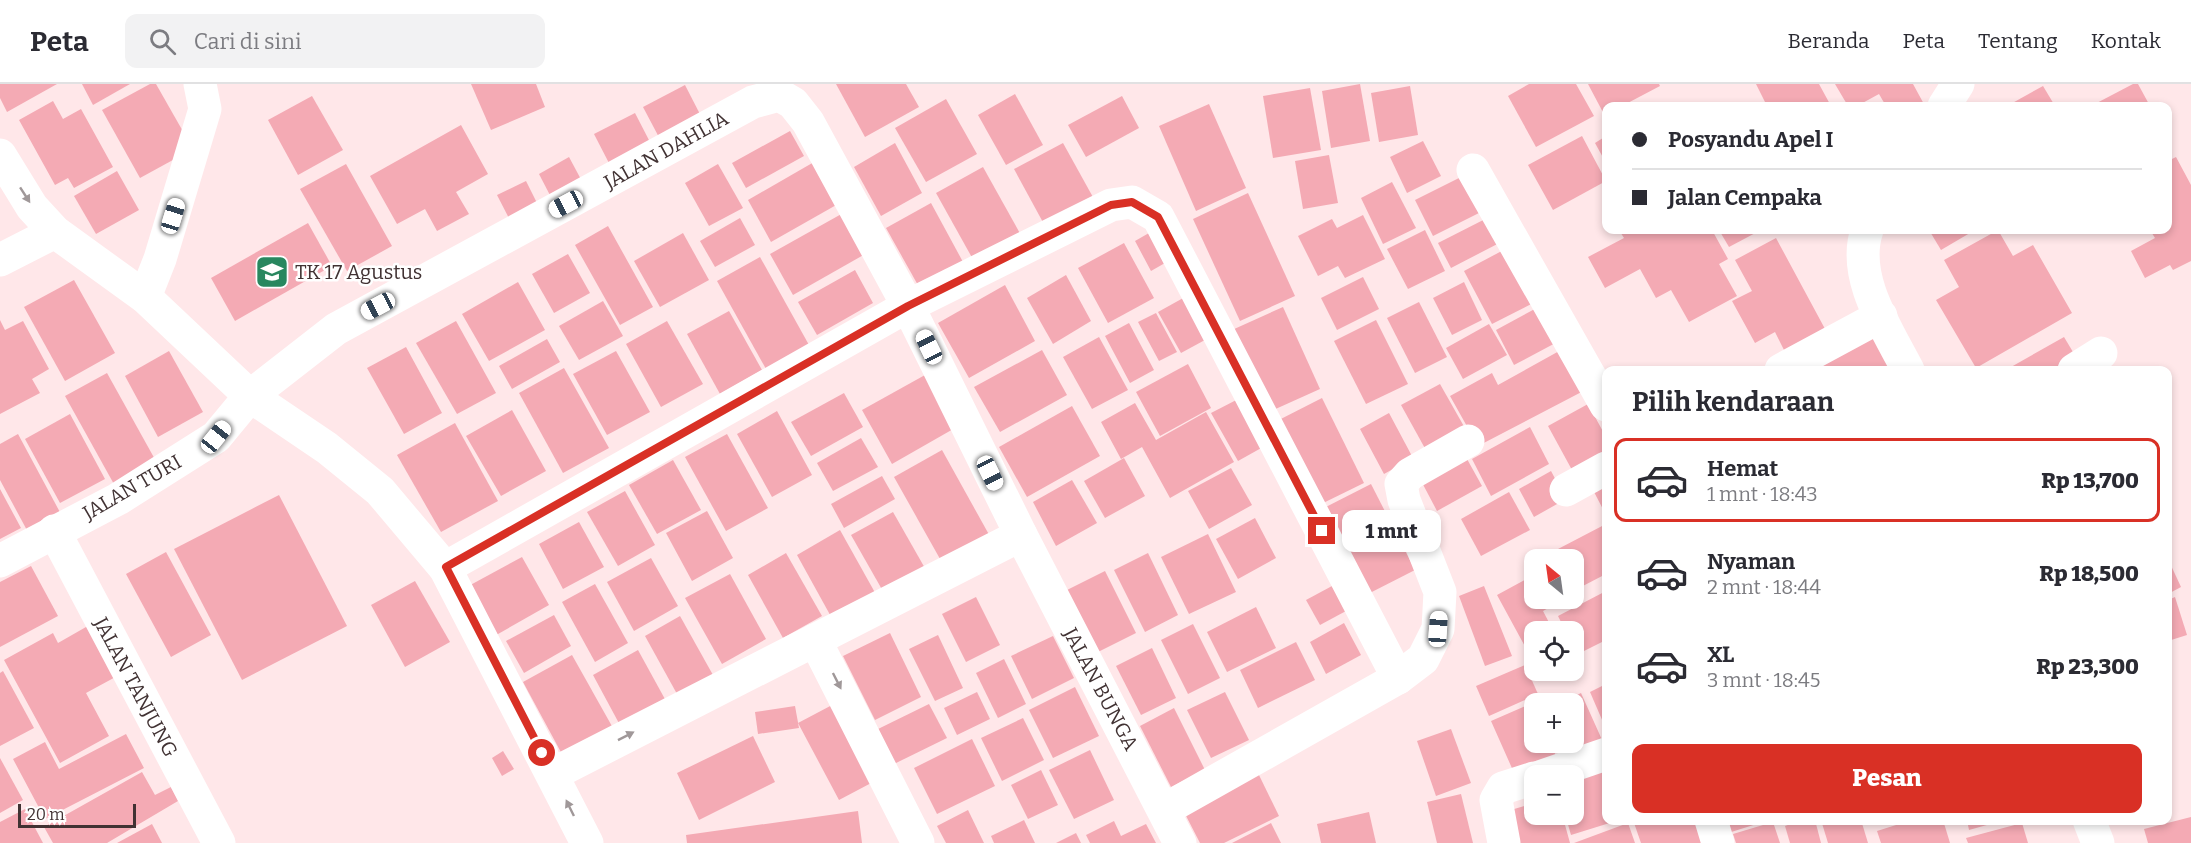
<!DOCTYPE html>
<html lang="id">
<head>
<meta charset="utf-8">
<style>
  body { margin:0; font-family:Bitter,serif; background:#f2f2f3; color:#2b2b33; height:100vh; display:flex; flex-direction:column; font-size:22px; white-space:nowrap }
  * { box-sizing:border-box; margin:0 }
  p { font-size:20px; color:#7c7c81 }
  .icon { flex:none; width:33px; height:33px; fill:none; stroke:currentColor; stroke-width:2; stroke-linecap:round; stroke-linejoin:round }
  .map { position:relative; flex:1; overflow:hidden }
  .details { position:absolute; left:1602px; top:282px; width:570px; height:459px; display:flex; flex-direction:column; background:#fff; border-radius:12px; box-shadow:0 3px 9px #0003 }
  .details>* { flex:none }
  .hud { position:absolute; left:1602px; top:18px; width:570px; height:132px; border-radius:12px; box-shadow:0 3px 9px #0003; display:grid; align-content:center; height:132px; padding:0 30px; background:#fff }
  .needle { width:39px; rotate:331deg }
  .buttons { position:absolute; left:1524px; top:465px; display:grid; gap:12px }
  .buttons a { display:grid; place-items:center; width:60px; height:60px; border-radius:12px; background:#fff; box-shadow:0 3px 9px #0003; font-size:30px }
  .scale { position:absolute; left:18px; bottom:15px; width:118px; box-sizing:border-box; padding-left:6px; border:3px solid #413233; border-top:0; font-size:16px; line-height:21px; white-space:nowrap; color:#413233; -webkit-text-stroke:4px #fff; paint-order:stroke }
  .end { position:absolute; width:27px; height:27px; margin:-14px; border:8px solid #d93025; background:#fff; box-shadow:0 0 0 3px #fff }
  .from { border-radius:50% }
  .bubble { position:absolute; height:42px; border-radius:12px; background:#fff; box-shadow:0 3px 9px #0003; font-size:20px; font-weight:800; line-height:42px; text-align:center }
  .car { position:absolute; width:18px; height:36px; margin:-18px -9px; border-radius:8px; box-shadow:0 0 4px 2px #0007; background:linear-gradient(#fff 24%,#345 0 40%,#fff 0 76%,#345 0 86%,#fff 0) }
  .hud b { display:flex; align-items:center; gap:21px; height:57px; font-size:22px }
  .hud b+b { border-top:2px solid #e1e1e2 }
  .hud i { width:15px; height:15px; background:#2b2b33 }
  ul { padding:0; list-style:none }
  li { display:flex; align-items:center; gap:18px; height:84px; margin:0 12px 9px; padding:0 18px; border:3px solid transparent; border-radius:12px }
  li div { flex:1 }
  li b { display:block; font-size:22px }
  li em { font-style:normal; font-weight:800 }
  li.current { border-color:#d93025 }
  li>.icon { width:54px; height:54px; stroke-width:1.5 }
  h2 { padding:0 30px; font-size:27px; line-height:72px }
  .action { display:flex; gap:12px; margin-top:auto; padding:12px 30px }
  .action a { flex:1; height:69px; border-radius:12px; background:#d93025; color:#fff; font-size:24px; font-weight:800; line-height:69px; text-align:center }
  header { display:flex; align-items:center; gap:36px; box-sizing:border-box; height:84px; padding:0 30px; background:#fff; border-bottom:2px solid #e1e1e2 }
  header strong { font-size:28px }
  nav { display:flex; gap:33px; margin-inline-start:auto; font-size:21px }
  .search { width:420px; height:54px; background:#f2f2f3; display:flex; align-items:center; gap:15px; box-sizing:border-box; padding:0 21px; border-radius:12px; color:#7c7c81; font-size:22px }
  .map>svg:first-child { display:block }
  .building { fill:#f4aab4 }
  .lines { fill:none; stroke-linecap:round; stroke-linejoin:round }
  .street { stroke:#fff; stroke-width:33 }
  .oneway { fill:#a09899 }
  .route { stroke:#d93025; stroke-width:8 }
  .labels { text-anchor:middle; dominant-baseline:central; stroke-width:5; stroke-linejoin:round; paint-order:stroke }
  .street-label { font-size:20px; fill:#413233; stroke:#fff }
  .poi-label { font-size:20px; fill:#413233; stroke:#fff; text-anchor:start }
</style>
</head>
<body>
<header>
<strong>Peta</strong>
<div class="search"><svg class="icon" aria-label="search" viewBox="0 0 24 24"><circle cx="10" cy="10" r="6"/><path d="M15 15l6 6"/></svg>Cari di sini</div>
<nav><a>Beranda</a><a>Peta</a><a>Tentang</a><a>Kontak</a></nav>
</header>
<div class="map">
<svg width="2191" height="759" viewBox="0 0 2191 759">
  <rect width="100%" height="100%" fill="#ffe7e9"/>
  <g class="building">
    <path d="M0 0H57L7 28 0 14Z"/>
    <path d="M82 0H130L93 21Z"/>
    <path d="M150 0H156L193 65 140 94 102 26Z"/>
    <path d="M471 0H536L545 23 491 46Z"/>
    <path d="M836 0H906L919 23 865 53Z"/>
    <path d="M1360 0 1370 57 1331 64 1322 7Z"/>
    <path d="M1529 0H1576L1594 32 1536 63 1508 12Z"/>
    <path d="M1588 0H1659L1660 2 1622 22H1606V34Z"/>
    <path d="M1756 0H1819L1831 22H1756L1765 18Z"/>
    <path d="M1835 0H1913L1925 22H1886L1879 10 1857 22H1848Z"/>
    <path d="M2133 0H2138L2150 22H2091Z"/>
    <path d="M685 1 704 38 662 59 643 23Z"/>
    <path d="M1410 2 1418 51 1379 58 1371 9Z"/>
    <path d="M2043 2 2055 22H2007Z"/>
    <path d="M1310 4 1321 66 1273 74 1263 12Z"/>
    <path d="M1015 10 1043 61 1006 81 978 31Z"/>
    <path d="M312 12 343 66 298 91 268 36Z"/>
    <path d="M1122 12 1139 44 1086 73 1068 41Z"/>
    <path d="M946 15 977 70 926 98 895 44Z"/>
    <path d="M53 17 63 35 81 25 113 83 74 104 68 94 55 101 19 36Z"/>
    <path d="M1209 20 1246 104 1196 127 1159 42Z"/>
    <path d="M635 29 652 62 611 83 594 50Z"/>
    <path d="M461 41 488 90 456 108 469 130 437 147 425 125 397 140 370 92Z"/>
    <path d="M790 47 804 72 746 104 732 79Z"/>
    <path d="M1582 52 1606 97 1553 126 1528 81Z"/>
    <path d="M1606 52V79L1595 59Z"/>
    <path d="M1423 57 1441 92 1407 109 1390 73Z"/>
    <path d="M895 59 922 109 881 132 854 83Z"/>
    <path d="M1063 59 1094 115 1045 142 1014 85Z"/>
    <path d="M1329 71 1338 119 1303 125 1295 77Z"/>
    <path d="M569 73 584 101 553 117 539 90Z"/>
    <path d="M2176 73 2191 101V177L2173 186 2170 181 2145 194 2131 167 2155 154 2150 146H2168V77Z"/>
    <path d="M814 78 838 120 771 158 748 116Z"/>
    <path d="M346 80 392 162 347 187 300 105Z"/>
    <path d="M718 80 743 124 709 142 685 99Z"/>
    <path d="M983 83 1022 153 975 179 936 109Z"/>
    <path d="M117 87 139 126 96 150 74 112Z"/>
    <path d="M1467 90 1485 126 1433 152 1415 116Z"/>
    <path d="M526 97 541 127 513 142 497 111Z"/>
    <path d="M1392 98 1416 144 1383 160 1361 114Z"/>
    <path d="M1248 109 1295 212 1240 237 1193 135Z"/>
    <path d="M931 119 963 178 919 203 886 144Z"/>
    <path d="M845 128 867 169 793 211 770 170Z"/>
    <path d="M1495 130 1507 155 1451 184 1438 159Z"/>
    <path d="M1363 131 1385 175 1345 194 1338 182 1318 192 1298 152 1332 135 1337 144Z"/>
    <path d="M740 134 755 161 715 183 700 157Z"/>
    <path d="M308 139 332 182 235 237 211 194Z"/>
    <path d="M608 142 653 223 620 241 575 161Z"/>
    <path d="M1156 145 1172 175 1151 187 1135 157Z"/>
    <path d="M1425 146 1445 187 1408 205 1387 165Z"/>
    <path d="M1619 146H1712L1728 175 1719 180 1737 212 1689 238 1671 206 1656 214 1640 185 1605 204 1588 173 1624 154Z"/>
    <path d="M1719 146H1761L1729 163Z"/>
    <path d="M1929 146H1975L1941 166Z"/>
    <path d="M1998 146 2013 172 2033 161 2072 229 1976 284 1936 216 1959 203 1944 176Z"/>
    <path d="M683 149 709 196 660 223 634 177Z"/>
    <path d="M1776 154 1831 256 1790 278 1775 248 1755 259 1732 217 1752 207 1735 176Z"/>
    <path d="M1124 159 1154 214 1108 239 1078 184Z"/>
    <path d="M1513 161 1541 215 1492 240 1464 187Z"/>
    <path d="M568 170 590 209 554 229 532 190Z"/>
    <path d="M760 173 809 261 766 285 717 197Z"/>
    <path d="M855 186 873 219 817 251 798 218Z"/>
    <path d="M1066 191 1091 237 1053 260 1027 214Z"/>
    <path d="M1363 193 1379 225 1337 246 1321 214Z"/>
    <path d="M74 196 115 269 65 297 24 223Z"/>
    <path d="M518 198 545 246 489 277 462 230Z"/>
    <path d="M1464 198 1482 236 1452 251 1433 214Z"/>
    <path d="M1005 201 1035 257 969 294 938 239Z"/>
    <path d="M1194 208 1216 250 1181 269 1158 228Z"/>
    <path d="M603 217 623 252 579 276 559 242Z"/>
    <path d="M1419 218 1447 273 1415 289 1387 234Z"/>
    <path d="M1544 220 1563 255 1514 281 1496 246Z"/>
    <path d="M1283 223 1320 305 1269 328 1232 246Z"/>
    <path d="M729 227 762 286 720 310 687 250Z"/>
    <path d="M1156 229 1177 268 1159 277 1138 238Z"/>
    <path d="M0 236 5 246 23 237 49 285 32 295 40 309 0 330Z"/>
    <path d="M1376 236 1408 300 1366 320 1334 257Z"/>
    <path d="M456 237 496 309 457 330 416 259Z"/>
    <path d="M667 237 703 300 661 323 626 260Z"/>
    <path d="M1129 239 1154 286 1130 299 1105 252Z"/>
    <path d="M1489 240 1507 271 1463 295 1446 264Z"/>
    <path d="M1882 248 1903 286H1808Z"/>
    <path d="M1099 253 1128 306 1092 325 1063 273Z"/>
    <path d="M2064 253 2079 278 2064 286H2013L2011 283Z"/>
    <path d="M547 255 560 278 512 305 499 282Z"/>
    <path d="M1570 261 1593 302 1478 362 1450 312 1492 289 1498 301Z"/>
    <path d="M406 263 442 329 404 350 367 284Z"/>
    <path d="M1042 266 1067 311 1000 348 974 303Z"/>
    <path d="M169 267 203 328 158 353 125 292Z"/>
    <path d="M616 267 650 328 607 351 573 290Z"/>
    <path d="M1188 280 1211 324 1160 352 1136 308Z"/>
    <path d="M564 284 609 364 563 389 519 309Z"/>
    <path d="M107 289 157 379 115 402 65 312Z"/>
    <path d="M925 291 955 344 892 380 862 326Z"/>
    <path d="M1440 300 1466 346 1427 368 1401 321Z"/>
    <path d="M844 309 863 343 811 372 791 338Z"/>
    <path d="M1246 311 1272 358 1238 377 1211 329Z"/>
    <path d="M1322 314 1364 399 1313 424 1271 340Z"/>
    <path d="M1135 319 1156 356 1206 328 1234 378 1170 414 1142 363 1121 375 1101 338Z"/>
    <path d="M1588 320 1606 353V382L1578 397 1548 342Z"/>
    <path d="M1072 322 1100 372 1027 413 999 363Z"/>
    <path d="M512 326 546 387 501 412 466 352Z"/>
    <path d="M777 327 812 391 772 413 737 350Z"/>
    <path d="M1389 329 1413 374 1384 390 1360 345Z"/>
    <path d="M70 330 105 395 60 419 25 355Z"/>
    <path d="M455 339 498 417 441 448 397 371Z"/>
    <path d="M1530 343 1549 380 1491 412 1472 375Z"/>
    <path d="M18 350 62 432 29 450 0 396V360Z"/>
    <path d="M727 350 768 424 726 447 685 373Z"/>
    <path d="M861 354 878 383 833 407 817 379Z"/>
    <path d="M942 366 992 456 944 482 894 393Z"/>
    <path d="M1462 366 1482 402 1437 427 1418 391Z"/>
    <path d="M1124 374 1145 412 1105 434 1084 397Z"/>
    <path d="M673 376 701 426 657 450 629 401Z"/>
    <path d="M1231 384 1252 421 1209 445 1188 407Z"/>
    <path d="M1551 387 1566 415 1534 433 1519 405Z"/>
    <path d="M882 392 895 415 844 444 831 420Z"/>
    <path d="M1072 396 1097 439 1056 462 1033 418Z"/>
    <path d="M1606 399V431L1593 406Z"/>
    <path d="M1371 400 1415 486 1362 513 1318 427Z"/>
    <path d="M0 405 21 444 0 455Z"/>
    <path d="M625 407 655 461 618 482 587 428Z"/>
    <path d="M1509 408 1530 446 1481 472 1461 435Z"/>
    <path d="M279 411 347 542 242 596 174 465Z"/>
    <path d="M707 427 733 474 692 497 666 449Z"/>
    <path d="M893 428 926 486 884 509 851 451Z"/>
    <path d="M1255 434 1276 474 1238 495 1216 455Z"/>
    <path d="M579 438 604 483 563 505 539 460Z"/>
    <path d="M1604 441 1606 446V490L1579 504 1574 493V476H1564L1558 465Z"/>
    <path d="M840 446 878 514 834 538 797 471Z"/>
    <path d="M1208 450 1236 508 1189 530 1161 473Z"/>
    <path d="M166 468 211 551 171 573 126 490Z"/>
    <path d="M786 469 822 532 783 554 748 491Z"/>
    <path d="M1148 469 1178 531 1145 548 1114 486Z"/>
    <path d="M522 473 549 521 491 554 463 505Z"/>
    <path d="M651 474 678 522 634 547 607 498Z"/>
    <path d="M2168 475 2181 503 2168 510Z"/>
    <path d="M31 482 58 532 0 563V498Z"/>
    <path d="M1105 487 1136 549 1096 569 1065 507Z"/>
    <path d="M730 490 766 555 722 580 685 514Z"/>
    <path d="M1534 491V514H1567L1543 527 1554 548H1534V579L1497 511Z"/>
    <path d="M415 497 450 558 405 583 371 521Z"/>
    <path d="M595 500 628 559 595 578 562 518Z"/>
    <path d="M1332 502 1346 527 1320 541 1306 516Z"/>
    <path d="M1484 502 1512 572 1485 582 1459 512Z"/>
    <path d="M1606 507V556L1578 570 1574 561V548H1566L1558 532Z"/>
    <path d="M976 513 1000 561 966 578 942 530Z"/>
    <path d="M2175 513 2187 551 2168 557V516Z"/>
    <path d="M1256 523 1276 564 1227 588 1207 548Z"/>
    <path d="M554 531 571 562 524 589 506 557Z"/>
    <path d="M680 532 718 600 682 619 645 552Z"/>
    <path d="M93 539 121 590 86 609 109 652 60 679 4 576 53 549 58 559Z"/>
    <path d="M1344 539 1361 571 1326 590 1310 558Z"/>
    <path d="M1193 540 1220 594 1188 610 1161 556Z"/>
    <path d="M890 549 921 613 875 636 843 572Z"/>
    <path d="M938 551 963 604 935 617 909 565Z"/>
    <path d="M1053 552 1074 594 1032 615 1011 572Z"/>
    <path d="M1296 558 1315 596 1258 624 1240 586Z"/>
    <path d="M1152 564 1176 614 1141 631 1116 582Z"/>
    <path d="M638 566 666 617 621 643 593 591Z"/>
    <path d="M572 571 613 644 563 672 523 598Z"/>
    <path d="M1004 575 1026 620 998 634 976 589Z"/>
    <path d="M1525 581 1538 610 1489 632 1476 602Z"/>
    <path d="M3 587 34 644 0 662V589Z"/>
    <path d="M1606 600V645L1590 608Z"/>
    <path d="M1075 603 1099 652 1053 674 1029 626Z"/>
    <path d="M977 608 990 635 957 651 944 624Z"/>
    <path d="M1225 608 1249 656 1211 674 1187 626Z"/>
    <path d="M1581 609 1603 658 1565 674 1559 658H1574V620H1559Z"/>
    <path d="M1532 619 1534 658H1550L1556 672 1515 691 1491 637Z"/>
    <path d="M834 620 875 697 839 716 798 639Z"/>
    <path d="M929 620 947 654 894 680 878 645Z"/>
    <path d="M795 622 799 644 758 650 755 628Z"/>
    <path d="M1174 624 1205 686 1171 703 1140 642Z"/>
    <path d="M1023 634 1044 676 1002 697 981 654Z"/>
    <path d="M1451 645 1471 699 1436 712 1417 657Z"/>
    <path d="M126 650 144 684 45 735 13 675 45 658 59 685Z"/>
    <path d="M753 652 775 698 699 736 677 689Z"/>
    <path d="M972 655 995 702 937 730 914 684Z"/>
    <path d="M1090 666 1114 716 1074 735 1049 686Z"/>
    <path d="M503 667 514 685 502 692 492 674Z"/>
    <path d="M0 674 23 716 0 729Z"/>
    <path d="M1603 680 1606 691V736L1616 737 1571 751 1565 730H1574V692Z"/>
    <path d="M1041 686 1058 721 1028 735 1011 701Z"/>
    <path d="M142 688 155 711 171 703 178 717 107 759H53L44 743Z"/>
    <path d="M1258 689 1279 732 1224 759H1200L1183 726Z"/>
    <path d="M1461 710 1473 759H1437L1427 718Z"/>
    <path d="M1534 719V730H1562L1570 759H1513L1504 728Z"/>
    <path d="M25 725 43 759H0V738Z"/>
    <path d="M968 726 984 759H946L937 742Z"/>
    <path d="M858 727 862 759H687L686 751Z"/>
    <path d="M1369 728 1376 759H1321L1317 740Z"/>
    <path d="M2191 733V759H2148L2144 745Z"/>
    <path d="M1024 736 1035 759H994L991 752Z"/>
    <path d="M1633 736H1698L1706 759H1641Z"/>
    <path d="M1721 736H1766V737L1725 750Z"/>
    <path d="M1801 736H1815L1821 759H1790L1785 742Z"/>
    <path d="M1821 736H1861L1868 759H1828Z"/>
    <path d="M1912 736H1943L1950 759H1881L1877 747Z"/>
    <path d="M1967 736H2000L2001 737 1969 746Z"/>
    <path d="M1114 737 1121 752 1146 740 1156 759H1090L1086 751Z"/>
    <path d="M1773 738 1780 759H1736L1733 750Z"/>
    <path d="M1271 739 1281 759H1232Z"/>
    <path d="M1628 739 1635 759H1574Z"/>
    <path d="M2022 739 2028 759H1968L1966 754Z"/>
    <path d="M152 740 162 759H117Z"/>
    <path d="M1076 749 1081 759H1056Z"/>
  </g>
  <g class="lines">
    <g class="street">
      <path d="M1944 22 1958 0"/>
      <path d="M0 71 32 123 55 148 145 213 250 312 327 364 380 407 445 484 587 759"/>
      <path d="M1473 86 1606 321"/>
      <path d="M1867 146C1851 193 1887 245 1908 286"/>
      <path d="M0 176 55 148"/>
      <path d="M145 213 160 175 205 25 200 0"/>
      <path d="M1781 286 1881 232"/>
      <path d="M2074 286 2101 269"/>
      <path d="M1566 406 1606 384"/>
      <path d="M54 447 219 759"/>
      <path d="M0 477 118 415 216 353 250 312 336 245 753 18 779 11 793 19 808 38 908 222 1021 451 1180 759"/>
      <path d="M445 484 908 222 1111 121 1132 118 1158 133 1398 594"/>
      <path d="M815 556 1021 451"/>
      <path d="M553 690 815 556 918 759"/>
      <path d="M1542 692 1606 670"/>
      <path d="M1164 726 1398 594 1423 575 1438 545 1440 508 1404 416 1401 400 1410 390 1468 357"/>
      <path d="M1711 736 1718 759"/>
      <path d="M2089 736 2098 759"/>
      <path d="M1504 759 1496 716 1503 704 1534 694"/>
    </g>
  </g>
  <defs><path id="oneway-solid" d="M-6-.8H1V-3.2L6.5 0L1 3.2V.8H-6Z" transform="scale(1.5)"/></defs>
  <g class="oneway">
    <use href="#oneway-solid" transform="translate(25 111) rotate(57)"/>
    <use href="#oneway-solid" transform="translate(837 597) rotate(63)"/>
    <use href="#oneway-solid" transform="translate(626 652) rotate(-27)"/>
    <use href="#oneway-solid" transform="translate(570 724) rotate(-116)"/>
  </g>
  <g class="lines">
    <path class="route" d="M542 669 446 483 908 222 1111 121 1132 118 1158 133 1322 447"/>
  </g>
  <defs>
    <symbol id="school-square" viewBox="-11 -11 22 22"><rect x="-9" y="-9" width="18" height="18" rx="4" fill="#29875f" stroke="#fff"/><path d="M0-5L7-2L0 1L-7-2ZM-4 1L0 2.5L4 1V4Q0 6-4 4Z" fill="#fff"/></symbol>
  </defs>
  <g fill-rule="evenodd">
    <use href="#school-square" x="253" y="169" width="38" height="38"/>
  </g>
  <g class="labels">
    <g class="street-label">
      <text transform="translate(666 66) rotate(-29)">JALAN DAHLIA</text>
      <text transform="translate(132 403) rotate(-30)">JALAN TURI</text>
      <text transform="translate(136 603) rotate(62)">JALAN TANJUNG</text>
      <text transform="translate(1101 605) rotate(62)">JALAN BUNGA</text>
    </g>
    <g class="poi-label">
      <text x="295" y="188">TK 17 Agustus</text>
    </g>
  </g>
</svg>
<div class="buttons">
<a><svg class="needle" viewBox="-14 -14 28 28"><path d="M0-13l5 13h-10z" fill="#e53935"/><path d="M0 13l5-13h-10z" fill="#7c7c81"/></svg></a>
<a><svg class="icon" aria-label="locate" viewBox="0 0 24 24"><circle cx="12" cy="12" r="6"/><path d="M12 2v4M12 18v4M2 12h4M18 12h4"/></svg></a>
<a>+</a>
<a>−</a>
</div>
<div class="scale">20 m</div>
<i class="end from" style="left:542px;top:669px"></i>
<i class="end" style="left:1322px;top:447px"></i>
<div class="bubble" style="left:1342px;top:426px;width:99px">1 mnt</div>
<i class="car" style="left:566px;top:120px;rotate:242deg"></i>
<i class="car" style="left:173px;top:132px;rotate:17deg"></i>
<i class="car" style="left:378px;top:222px;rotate:242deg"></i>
<i class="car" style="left:929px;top:263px;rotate:334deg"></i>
<i class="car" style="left:216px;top:353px;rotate:39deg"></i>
<i class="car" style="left:990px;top:389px;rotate:154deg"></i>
<i class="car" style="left:1438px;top:545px;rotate:4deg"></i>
<div class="hud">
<b><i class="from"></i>Posyandu Apel I</b>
<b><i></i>Jalan Cempaka</b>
</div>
<section class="details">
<h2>Pilih kendaraan</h2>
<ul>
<li class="current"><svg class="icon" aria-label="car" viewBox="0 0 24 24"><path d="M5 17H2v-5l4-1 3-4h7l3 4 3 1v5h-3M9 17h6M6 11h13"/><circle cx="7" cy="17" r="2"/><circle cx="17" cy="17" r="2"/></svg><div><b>Hemat</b><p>1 mnt · 18:43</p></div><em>Rp 13,700</em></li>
<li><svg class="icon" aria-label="car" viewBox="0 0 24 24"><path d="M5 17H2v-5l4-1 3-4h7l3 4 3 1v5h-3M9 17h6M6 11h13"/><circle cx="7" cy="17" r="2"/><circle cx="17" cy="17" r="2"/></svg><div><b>Nyaman</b><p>2 mnt · 18:44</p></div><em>Rp 18,500</em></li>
<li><svg class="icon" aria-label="car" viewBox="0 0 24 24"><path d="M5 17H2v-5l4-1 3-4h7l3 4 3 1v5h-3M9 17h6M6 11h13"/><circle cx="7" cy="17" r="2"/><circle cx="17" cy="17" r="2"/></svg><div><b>XL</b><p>3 mnt · 18:45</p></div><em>Rp 23,300</em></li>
</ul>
<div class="action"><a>Pesan</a></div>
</section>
</div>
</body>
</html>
